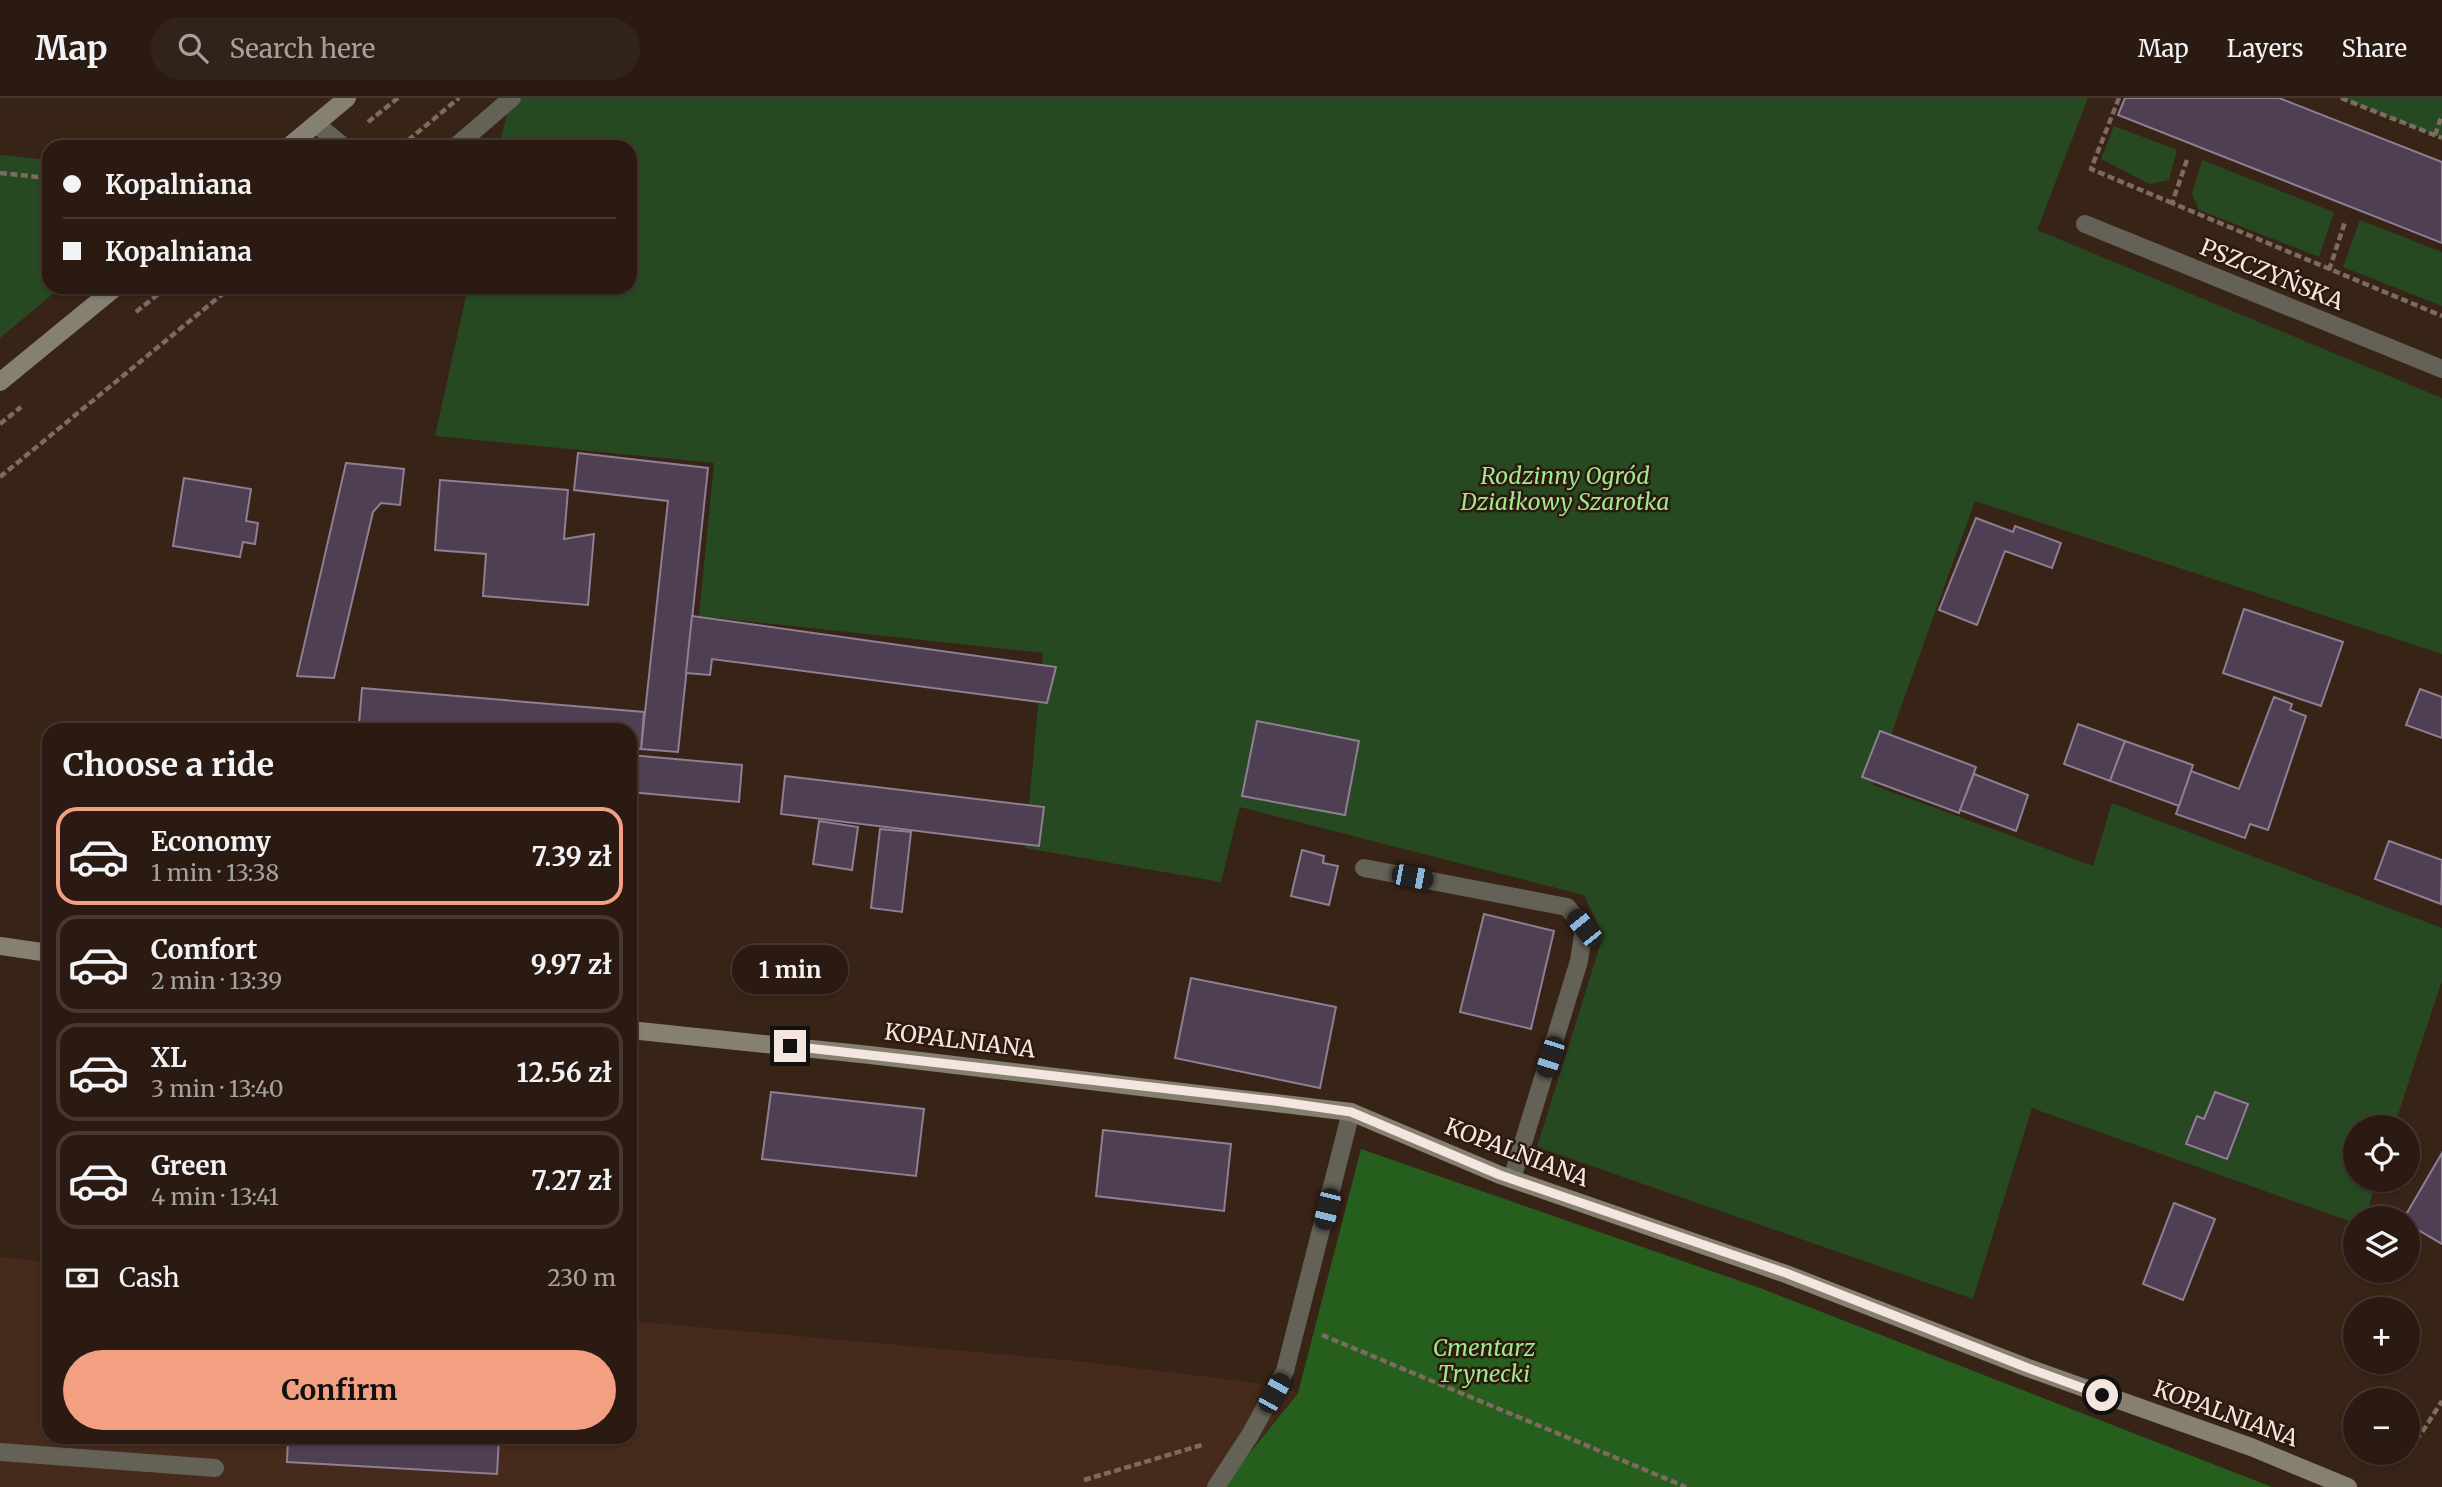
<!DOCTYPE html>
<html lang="en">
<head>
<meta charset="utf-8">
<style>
  body { margin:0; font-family:Merriweather,serif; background:#32231a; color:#f1f3f6; height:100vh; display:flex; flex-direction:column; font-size:26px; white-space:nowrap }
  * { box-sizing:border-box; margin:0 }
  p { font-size:23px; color:#a5a19f }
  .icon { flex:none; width:38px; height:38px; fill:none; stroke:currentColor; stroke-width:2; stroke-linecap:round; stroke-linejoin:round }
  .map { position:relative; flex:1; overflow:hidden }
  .sheet { position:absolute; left:42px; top:625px; width:595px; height:721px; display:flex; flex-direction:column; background:#2a1a11; border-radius:21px; box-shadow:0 2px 5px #0004,0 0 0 2px #463831 }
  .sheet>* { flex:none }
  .guide { position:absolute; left:42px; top:42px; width:595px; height:154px; border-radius:21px; box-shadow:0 2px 5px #0004,0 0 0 2px #463831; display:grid; align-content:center; height:154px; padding:0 21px; background:#2a1a11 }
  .tools { position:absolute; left:2343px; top:1017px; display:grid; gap:14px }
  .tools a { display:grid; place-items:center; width:77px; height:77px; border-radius:50%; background:#2a1a11; box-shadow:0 2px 5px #0004,0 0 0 2px #463831; font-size:35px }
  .end { position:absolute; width:32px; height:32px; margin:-16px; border:9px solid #f4e6de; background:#111; box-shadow:0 0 0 4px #111 }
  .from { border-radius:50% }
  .bubble { position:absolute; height:49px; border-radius:24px; background:#2a1a11; box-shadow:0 2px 5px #0004,0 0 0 2px #463831; font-size:23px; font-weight:700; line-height:49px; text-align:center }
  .car { position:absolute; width:21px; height:42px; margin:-21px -10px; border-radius:9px; box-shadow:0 0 5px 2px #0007; background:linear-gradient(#222 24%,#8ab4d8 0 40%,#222 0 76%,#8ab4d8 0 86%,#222 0) }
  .guide b { display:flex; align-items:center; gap:24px; height:66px; font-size:26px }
  .guide b+b { border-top:2px solid #463831 }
  .guide i { width:18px; height:18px; background:#f1f3f6 }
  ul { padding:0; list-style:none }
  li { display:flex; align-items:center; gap:21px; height:98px; margin:0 14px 10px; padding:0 7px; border:4px solid #463831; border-radius:21px }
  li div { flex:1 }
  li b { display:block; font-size:26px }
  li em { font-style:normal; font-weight:700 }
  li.on { border-color:#f39f82 }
  li>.icon { width:63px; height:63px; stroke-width:1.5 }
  h2 { padding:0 21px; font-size:32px; line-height:84px }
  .pay { display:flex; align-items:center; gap:18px; height:77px; padding:0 21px; font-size:26px }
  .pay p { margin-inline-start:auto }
  .button { display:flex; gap:14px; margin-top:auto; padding:14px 21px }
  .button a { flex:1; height:80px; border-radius:42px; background:#f39f82; color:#111; font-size:28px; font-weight:700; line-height:80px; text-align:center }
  header { display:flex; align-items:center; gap:42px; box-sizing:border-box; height:98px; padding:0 35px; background:#2a1a11; border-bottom:2px solid #463831 }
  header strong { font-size:33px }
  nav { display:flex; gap:38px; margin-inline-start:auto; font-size:24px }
  .search { width:490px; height:63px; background:#32231a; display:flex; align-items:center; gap:18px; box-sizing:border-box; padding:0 24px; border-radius:38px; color:#a5a19f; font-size:26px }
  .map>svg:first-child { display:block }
  .built { fill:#462a1c }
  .green { fill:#274922 }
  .forest { fill:#265f1d }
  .building { fill:#4e3f53; stroke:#8f7e94; stroke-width:2 }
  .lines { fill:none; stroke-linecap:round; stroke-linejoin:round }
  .path { stroke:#7d6b60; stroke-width:4.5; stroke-dasharray:7 3.5; stroke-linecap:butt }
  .lane { stroke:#646156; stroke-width:18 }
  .street { stroke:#646156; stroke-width:18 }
  .secondary { stroke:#85806f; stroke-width:18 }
  .route { stroke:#f4e6de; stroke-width:9 }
  .labels { text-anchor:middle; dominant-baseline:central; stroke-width:5; stroke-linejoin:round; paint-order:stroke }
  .street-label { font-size:23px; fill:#f4e6de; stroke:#2e190e }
  .park-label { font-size:23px; font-style:italic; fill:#9bea8f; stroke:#2e190e }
</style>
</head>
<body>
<header>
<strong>Map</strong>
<div class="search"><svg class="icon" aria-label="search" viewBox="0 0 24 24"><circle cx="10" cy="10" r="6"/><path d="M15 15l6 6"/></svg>Search here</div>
<nav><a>Map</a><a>Layers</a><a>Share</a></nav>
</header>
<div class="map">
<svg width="2442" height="1389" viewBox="0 0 2442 1389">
  <rect width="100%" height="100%" fill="#382317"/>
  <path class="built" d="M0 1159 49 1164V1339H630V1223L1087 1264 1249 1284 1297 1294 1222 1389H0Z"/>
  <g class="green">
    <path d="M522 0H2088L2037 132 2442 300V556L1975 403 1873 687 2093 768 2112 705 2442 830V882L2394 1029H2356V1082H2377L2365 1120H2356L2355 1125 2032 1010 1973 1201 1537 1049 1603 838 1584 797 1240 709 1221 784 1025 750 1043 555 699 518 714 365 435 338 468 189H630V49H499L508 11Z"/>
    <path d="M2341 0H2442V40Z"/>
    <path d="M2114 28 2177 52 2169 82 2150 86 2101 61Z"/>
    <path d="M0 57 49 62V189H61L0 240Z"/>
    <path d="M2202 62 2334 114 2319 159 2199 112 2192 96Z"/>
    <path d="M2360 122 2442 154V208L2343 169Z"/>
  </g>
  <path class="forest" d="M1361 1051 1760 1190 2272 1389H1222L1298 1295Z"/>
  <g class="building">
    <path d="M2125 0H2279L2442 64V145L2118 17Z"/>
    <path d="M578 355 708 370 678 654 641 651 668 403 574 392Z"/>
    <path d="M346 365 404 371 400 407 381 405 373 414 334 580 297 578Z"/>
    <path d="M184 380 251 391 246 423 258 425 255 446 243 444 240 459 173 448Z"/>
    <path d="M440 382 568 392 564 441 594 436 588 507 483 498 486 456 435 452Z"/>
    <path d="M1976 420 2013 434 2015 428 2061 445 2052 470 2005 453 1977 527 1939 512Z"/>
    <path d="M2244 511 2343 544 2321 608 2223 575Z"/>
    <path d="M692 518 1056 569 1047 605 712 561 710 577 686 575Z"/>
    <path d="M362 590 644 614 641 651 630 650V632H425L359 626Z"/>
    <path d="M2420 591 2442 599V640L2406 627Z"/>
    <path d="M2274 599 2292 606 2290 612 2306 618 2268 732 2250 726 2245 740 2176 716 2191 673 2239 691Z"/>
    <path d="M1257 623 1359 643 1345 717 1242 698Z"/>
    <path d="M2078 626 2125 643 2110 683 2064 666Z"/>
    <path d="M1880 633 1976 669 1959 715 1862 679Z"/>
    <path d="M2125 643 2193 667 2179 708 2110 683Z"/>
    <path d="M630 657 742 667 739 704 630 694Z"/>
    <path d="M1974 676 2028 697 2016 733 1960 712Z"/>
    <path d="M785 678 1044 709 1039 748 781 716Z"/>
    <path d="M819 723 858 729 852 772 813 766Z"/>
    <path d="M880 731 911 734 902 814 871 810Z"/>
    <path d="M2389 743 2442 762 2441 806 2375 781Z"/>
    <path d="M1302 752 1324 758 1323 765 1338 768 1329 807 1291 798Z"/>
    <path d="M1484 816 1554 833 1531 931 1460 914Z"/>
    <path d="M1191 880 1336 909 1320 990 1175 960Z"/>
    <path d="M771 994 924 1011 916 1078 762 1061Z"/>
    <path d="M2215 994 2248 1006 2227 1061 2186 1046 2197 1018 2204 1021Z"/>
    <path d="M1103 1032 1231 1046 1224 1113 1096 1098Z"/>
    <path d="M2442 1055V1146L2408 1126V1120H2404Z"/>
    <path d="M2174 1105 2215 1121 2183 1202 2143 1186Z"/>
    <path d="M288 1339H499L497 1376 287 1364Z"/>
  </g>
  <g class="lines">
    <g class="path">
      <path d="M2119 0 2091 71 2172 105"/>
      <path d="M2341 0 2442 40"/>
      <path d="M368 24 398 0"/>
      <path d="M2435 37 2442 17"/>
      <path d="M400 49 459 0"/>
      <path d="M2187 62 2172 105 2442 218"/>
      <path d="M0 75 49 80"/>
      <path d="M2329 172 2345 124"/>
      <path d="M136 214 167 189"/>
      <path d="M0 326 21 309"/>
      <path d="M0 379 231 189"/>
      <path d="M1322 1237 1686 1389"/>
      <path d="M2408 1349 2421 1336 2442 1303"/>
      <path d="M2360 1360 2379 1361 2397 1354"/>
      <path d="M1084 1382 1202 1347"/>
    </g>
    <g class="lane">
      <path d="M316 26 344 49"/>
      <path d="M455 49 512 0"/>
      <path d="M1364 770 1567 809 1584 830 1579 863 1512 1081"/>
      <path d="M0 1354 215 1370"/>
      <path d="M1216 1389 1250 1337 1285 1273 1351 1014"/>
    </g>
    <path class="street" d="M2085 126 2442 271"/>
    <g class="secondary">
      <path d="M288 49 347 0"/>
      <path d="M0 284 116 189"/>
      <path d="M0 848 49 855"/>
      <path d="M630 932 870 957 1351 1014 1500 1077 1786 1176 2028 1270 2251 1349 2348 1389"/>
    </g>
  </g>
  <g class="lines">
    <path class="route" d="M790 948 1275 1003 1351 1014 1500 1077 1786 1175 2028 1270 2102 1297"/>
  </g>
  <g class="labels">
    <g class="street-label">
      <text transform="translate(2272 176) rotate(22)">PSZCZYŃSKA</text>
      <text transform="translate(960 942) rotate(7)">KOPALNIANA</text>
      <text transform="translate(1517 1054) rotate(21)">KOPALNIANA</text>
      <text transform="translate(2226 1315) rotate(20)">KOPALNIANA</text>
    </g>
    <g class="park-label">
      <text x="1565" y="377">Rodzinny Ogród<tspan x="1565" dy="26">Działkowy Szarotka</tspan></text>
      <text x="1484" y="1249">Cmentarz<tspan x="1484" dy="26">Trynecki</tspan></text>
    </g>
  </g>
</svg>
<div class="tools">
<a><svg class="icon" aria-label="locate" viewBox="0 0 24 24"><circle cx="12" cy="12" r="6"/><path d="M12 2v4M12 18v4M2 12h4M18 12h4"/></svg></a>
<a><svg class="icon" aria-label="layers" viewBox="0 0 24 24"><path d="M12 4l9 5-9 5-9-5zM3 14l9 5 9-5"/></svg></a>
<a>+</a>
<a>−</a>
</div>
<i class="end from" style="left:2102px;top:1297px"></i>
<i class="end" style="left:790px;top:948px"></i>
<div class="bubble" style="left:732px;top:847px;width:116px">1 min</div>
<i class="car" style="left:1412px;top:779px;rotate:101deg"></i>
<i class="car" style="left:1584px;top:830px;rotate:321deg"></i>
<i class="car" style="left:1550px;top:959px;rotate:198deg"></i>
<i class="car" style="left:1327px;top:1111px;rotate:194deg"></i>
<i class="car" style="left:1274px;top:1295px;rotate:29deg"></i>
<div class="guide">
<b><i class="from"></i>Kopalniana</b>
<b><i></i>Kopalniana</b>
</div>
<section class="sheet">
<h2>Choose a ride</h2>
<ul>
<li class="on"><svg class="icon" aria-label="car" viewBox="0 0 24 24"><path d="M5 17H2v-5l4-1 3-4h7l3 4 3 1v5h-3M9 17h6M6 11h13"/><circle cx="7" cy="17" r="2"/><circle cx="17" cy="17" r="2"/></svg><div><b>Economy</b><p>1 min · 13:38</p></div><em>7.39 zł</em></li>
<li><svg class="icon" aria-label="car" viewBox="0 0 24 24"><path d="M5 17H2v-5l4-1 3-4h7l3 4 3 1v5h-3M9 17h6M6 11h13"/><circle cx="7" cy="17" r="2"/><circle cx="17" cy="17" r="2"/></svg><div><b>Comfort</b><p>2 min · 13:39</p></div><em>9.97 zł</em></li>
<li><svg class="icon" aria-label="car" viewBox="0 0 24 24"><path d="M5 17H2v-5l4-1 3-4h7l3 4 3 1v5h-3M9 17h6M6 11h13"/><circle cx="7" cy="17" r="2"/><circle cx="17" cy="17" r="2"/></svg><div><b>XL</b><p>3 min · 13:40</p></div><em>12.56 zł</em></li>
<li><svg class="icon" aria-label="car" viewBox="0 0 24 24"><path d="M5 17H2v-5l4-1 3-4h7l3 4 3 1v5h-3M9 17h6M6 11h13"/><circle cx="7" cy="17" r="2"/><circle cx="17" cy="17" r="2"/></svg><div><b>Green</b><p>4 min · 13:41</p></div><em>7.27 zł</em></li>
</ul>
<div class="pay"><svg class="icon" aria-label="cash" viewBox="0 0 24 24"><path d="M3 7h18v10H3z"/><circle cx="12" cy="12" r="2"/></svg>Cash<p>230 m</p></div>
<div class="button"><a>Confirm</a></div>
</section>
</div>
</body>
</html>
